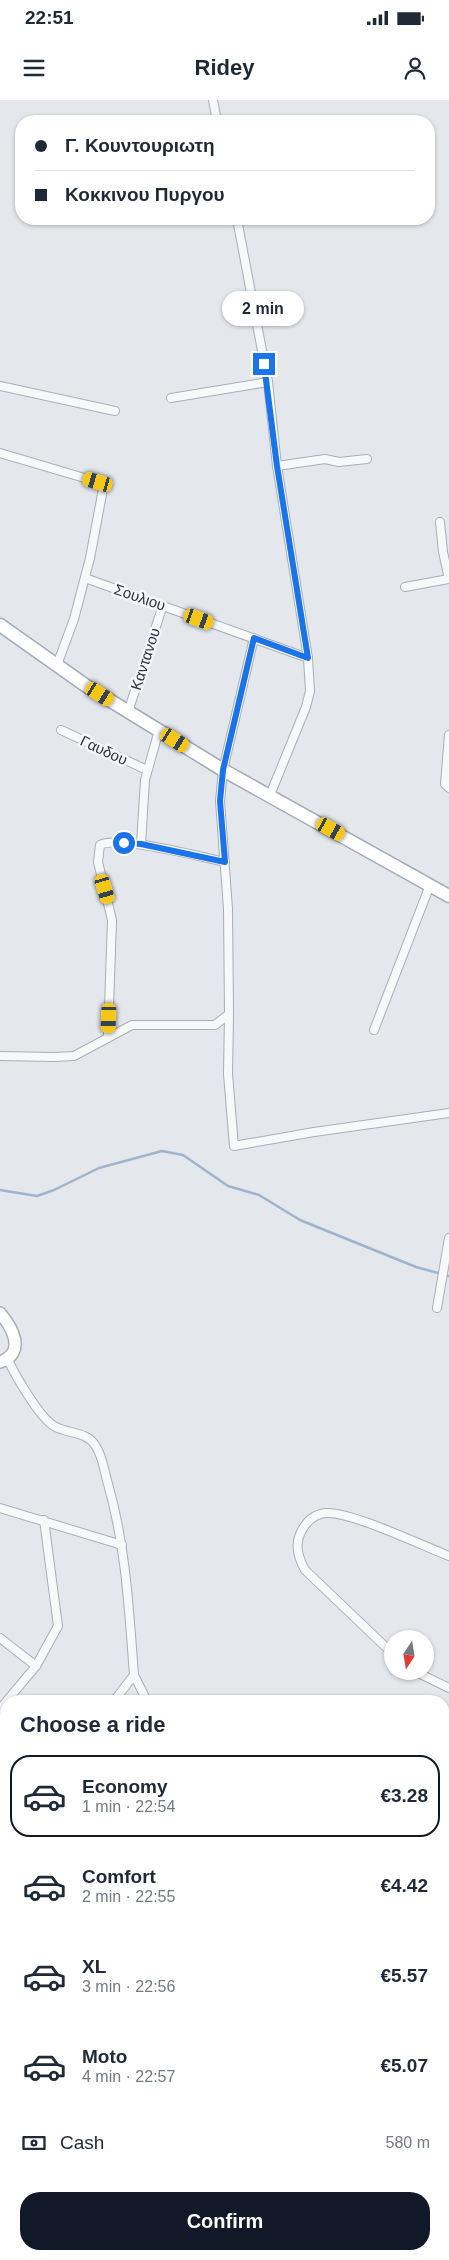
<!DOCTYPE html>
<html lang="en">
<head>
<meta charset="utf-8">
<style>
  body { margin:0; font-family:Arial,sans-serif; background:#f6f6f7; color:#1f2937; height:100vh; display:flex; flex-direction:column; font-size:19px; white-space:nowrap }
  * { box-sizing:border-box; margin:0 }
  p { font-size:16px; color:#747a83 }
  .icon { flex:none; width:28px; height:28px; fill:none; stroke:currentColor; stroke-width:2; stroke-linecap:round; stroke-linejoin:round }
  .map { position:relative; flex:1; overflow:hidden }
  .details { position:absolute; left:0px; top:1595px; width:450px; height:565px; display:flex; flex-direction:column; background:#fff; border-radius:20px 20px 0 0; box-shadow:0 1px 4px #0004 }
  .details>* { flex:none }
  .banner { position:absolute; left:15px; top:15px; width:420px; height:110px; border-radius:20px; box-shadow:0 1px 4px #0004; display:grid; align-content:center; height:110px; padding:0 20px; background:#fff }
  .needle { width:32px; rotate:192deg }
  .controls { position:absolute; left:384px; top:1530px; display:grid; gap:10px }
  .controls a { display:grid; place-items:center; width:50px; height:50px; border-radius:50%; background:#fff; box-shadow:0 1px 4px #0004; font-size:25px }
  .end { position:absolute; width:22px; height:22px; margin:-11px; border:6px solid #1a73e8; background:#fff; box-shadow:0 0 0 2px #fff }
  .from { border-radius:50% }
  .bubble { position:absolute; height:35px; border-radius:18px; background:#fff; box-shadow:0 1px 4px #0004; font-size:16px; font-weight:600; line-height:35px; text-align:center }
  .car { position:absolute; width:15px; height:30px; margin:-15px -8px; border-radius:6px; box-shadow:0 0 4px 1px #0007; background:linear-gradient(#f5c518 24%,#345 0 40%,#f5c518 0 76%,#345 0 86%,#f5c518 0) }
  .banner b { display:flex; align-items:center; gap:18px; height:48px; font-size:19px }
  .banner b+b { border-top:1px solid #e0e1e3 }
  .banner i { width:12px; height:12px; background:#1f2937 }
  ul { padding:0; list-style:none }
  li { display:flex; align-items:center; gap:15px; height:82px; margin:0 10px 8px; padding:0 10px; border:2px solid transparent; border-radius:20px }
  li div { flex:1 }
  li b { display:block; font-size:19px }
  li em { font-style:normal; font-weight:600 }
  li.current { border-color:#111827 }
  li>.icon { width:45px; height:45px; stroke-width:1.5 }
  h2 { padding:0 20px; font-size:22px; line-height:60px }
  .pay { display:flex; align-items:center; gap:12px; height:55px; padding:0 20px; font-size:19px }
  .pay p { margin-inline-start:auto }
  .button { display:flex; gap:10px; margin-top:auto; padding:10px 20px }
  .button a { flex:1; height:58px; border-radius:20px; background:#111827; color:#fff; font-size:20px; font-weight:600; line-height:58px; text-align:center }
  .status { display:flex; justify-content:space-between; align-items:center; height:35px; padding:0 25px; background:#fff; direction:ltr }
  .status svg { height:14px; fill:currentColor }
  header { display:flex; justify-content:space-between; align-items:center; height:65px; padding:0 20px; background:#fff; font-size:22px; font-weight:600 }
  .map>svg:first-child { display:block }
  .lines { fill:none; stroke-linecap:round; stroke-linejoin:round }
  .stream { stroke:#9fb4cc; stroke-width:2.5 }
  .street-casing { stroke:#a9aeb7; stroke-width:10 }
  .secondary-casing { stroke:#a9aeb7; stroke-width:14 }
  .primary-casing { stroke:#a3abb8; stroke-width:15 }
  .street { stroke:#f7f8fa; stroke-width:8 }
  .secondary { stroke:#fff; stroke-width:11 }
  .primary { stroke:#fff; stroke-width:12 }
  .route { stroke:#1a73e8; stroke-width:6 }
  .labels { text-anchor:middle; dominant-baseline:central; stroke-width:5; stroke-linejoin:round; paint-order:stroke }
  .street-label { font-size:15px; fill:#2b3445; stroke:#f4f6f9 }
</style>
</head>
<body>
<div class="status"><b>22:51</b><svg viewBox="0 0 49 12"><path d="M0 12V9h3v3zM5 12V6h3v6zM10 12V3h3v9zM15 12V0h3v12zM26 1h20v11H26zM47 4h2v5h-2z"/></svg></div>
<header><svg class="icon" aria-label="menu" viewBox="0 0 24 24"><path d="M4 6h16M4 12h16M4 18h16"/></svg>Ridey<svg class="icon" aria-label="person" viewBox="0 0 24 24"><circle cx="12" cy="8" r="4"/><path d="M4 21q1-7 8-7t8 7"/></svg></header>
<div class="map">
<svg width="449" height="2160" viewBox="0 0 449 2160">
  <rect width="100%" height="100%" fill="#e4e7ec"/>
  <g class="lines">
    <path class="stream" d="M0 1090 37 1096 54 1090 99 1068 162 1051 183 1055 228 1086 259 1095 300 1120 416 1167 449 1176"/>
    <defs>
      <g id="street">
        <path d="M213 0 217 21"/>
        <path d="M237 119 268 282 277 366 308 558 310 591 306 607 270 695"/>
        <path d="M0 286 115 311"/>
        <path d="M171 298 268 282"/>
        <path d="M0 353 98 382 103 389 90 458 74 519 57 565"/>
        <path d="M277 366 325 359 339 362 367 359"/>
        <path d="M440 422 443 452 449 479"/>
        <path d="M85 478 308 558"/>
        <path d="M405 487 449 479"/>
        <path d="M128 612 163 505"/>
        <path d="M61 630 147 670"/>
        <path d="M449 635 445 684 449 688"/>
        <path d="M141 744 145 680 159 630"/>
        <path d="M229 914 228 974 234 1046 314 1032 449 1013"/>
        <path d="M374 930 430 785"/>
        <path d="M108 937 112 820 98 762 100 745C117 735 202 757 225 762"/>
        <path d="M0 956 54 957 74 956 132 925H215L229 914 228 809 220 701 223 670 254 538"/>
        <path d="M437 1208 449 1138"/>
        <path d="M7 1258C15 1275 39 1317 54 1326 67 1334 86 1331 95 1345 103 1356 104 1371 108 1384 126 1447 129 1510 134 1575L114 1601"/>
        <path d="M0 1408 122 1445"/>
        <path d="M0 1538 36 1566"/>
        <path d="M392 1553 305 1470C298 1457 294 1444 302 1430 307 1421 314 1414 326 1413 350 1411 423 1446 449 1456"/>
        <path d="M414 1571 449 1588"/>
        <path d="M134 1575 147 1601"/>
        <path d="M0 1609 36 1566 58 1526 44 1420"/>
        <path d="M0 1753 6 1744"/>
        <path d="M0 1879 6 1870"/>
        <path d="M444 1996 449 1993"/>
        <path d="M444 2100 449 2098"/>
        <path d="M54 2160 56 2154"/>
        <path d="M201 2160 205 2154"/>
        <path d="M267 2160 273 2154"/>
        <path d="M297 2160 310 2154"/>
      </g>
      <g id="secondary">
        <path d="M0 1213C12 1227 27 1253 0 1262"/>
        <path d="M0 1892 6 1896"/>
        <path d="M290 2154 294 2160"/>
      </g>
      <path id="primary" d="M0 525 85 585 223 670 449 796"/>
    </defs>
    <use href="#street" class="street-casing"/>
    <use href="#secondary" class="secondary-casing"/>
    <use href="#primary" class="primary-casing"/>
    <use href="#street" class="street"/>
    <use href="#secondary" class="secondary"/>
    <use href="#primary" class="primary"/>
  </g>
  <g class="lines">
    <path class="route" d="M124 743 141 744 225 762 220 701 223 670 254 538 308 558 277 366 264 264"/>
  </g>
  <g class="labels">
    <g class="street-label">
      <text transform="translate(140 497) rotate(19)">Σουλιου</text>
      <text transform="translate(145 559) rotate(-72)">Καντανου</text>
      <text transform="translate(104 650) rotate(25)">Γαυδου</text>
    </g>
  </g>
</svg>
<div class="controls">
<a><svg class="needle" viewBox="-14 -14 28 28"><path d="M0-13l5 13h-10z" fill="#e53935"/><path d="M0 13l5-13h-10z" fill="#747a83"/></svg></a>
</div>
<i class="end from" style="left:124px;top:743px"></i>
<i class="end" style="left:264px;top:264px"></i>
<div class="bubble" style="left:222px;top:191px;width:82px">2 min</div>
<i class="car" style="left:98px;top:382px;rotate:286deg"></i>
<i class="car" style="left:199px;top:519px;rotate:110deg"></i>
<i class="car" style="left:100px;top:594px;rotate:123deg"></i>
<i class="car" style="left:175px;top:640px;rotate:122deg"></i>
<i class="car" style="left:331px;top:729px;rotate:119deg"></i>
<i class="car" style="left:105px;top:789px;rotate:163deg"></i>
<i class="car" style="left:109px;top:918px;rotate:182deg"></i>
<div class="banner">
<b><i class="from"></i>Γ. Κουντουριωτη</b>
<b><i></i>Κοκκινου Πυργου</b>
</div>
<section class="details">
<h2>Choose a ride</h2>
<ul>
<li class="current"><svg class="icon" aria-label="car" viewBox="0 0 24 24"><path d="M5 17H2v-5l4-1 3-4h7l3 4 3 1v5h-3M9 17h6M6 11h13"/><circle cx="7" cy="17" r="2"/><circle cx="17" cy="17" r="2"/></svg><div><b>Economy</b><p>1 min · 22:54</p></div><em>€3.28</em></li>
<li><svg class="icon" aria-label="car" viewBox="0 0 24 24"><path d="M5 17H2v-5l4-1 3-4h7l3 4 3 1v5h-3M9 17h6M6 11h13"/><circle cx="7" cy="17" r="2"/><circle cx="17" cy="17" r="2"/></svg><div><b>Comfort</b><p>2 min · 22:55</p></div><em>€4.42</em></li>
<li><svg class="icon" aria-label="car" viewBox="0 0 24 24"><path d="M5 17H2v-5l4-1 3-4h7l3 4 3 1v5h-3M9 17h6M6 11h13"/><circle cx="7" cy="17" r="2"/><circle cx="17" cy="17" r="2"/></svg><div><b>XL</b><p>3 min · 22:56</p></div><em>€5.57</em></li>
<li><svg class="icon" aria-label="car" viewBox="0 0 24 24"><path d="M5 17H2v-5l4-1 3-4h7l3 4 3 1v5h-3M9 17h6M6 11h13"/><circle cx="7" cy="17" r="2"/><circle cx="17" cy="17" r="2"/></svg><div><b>Moto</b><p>4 min · 22:57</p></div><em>€5.07</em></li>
</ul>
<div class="pay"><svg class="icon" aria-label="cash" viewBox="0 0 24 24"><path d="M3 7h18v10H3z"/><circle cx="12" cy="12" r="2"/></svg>Cash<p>580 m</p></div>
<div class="button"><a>Confirm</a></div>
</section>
</div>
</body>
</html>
